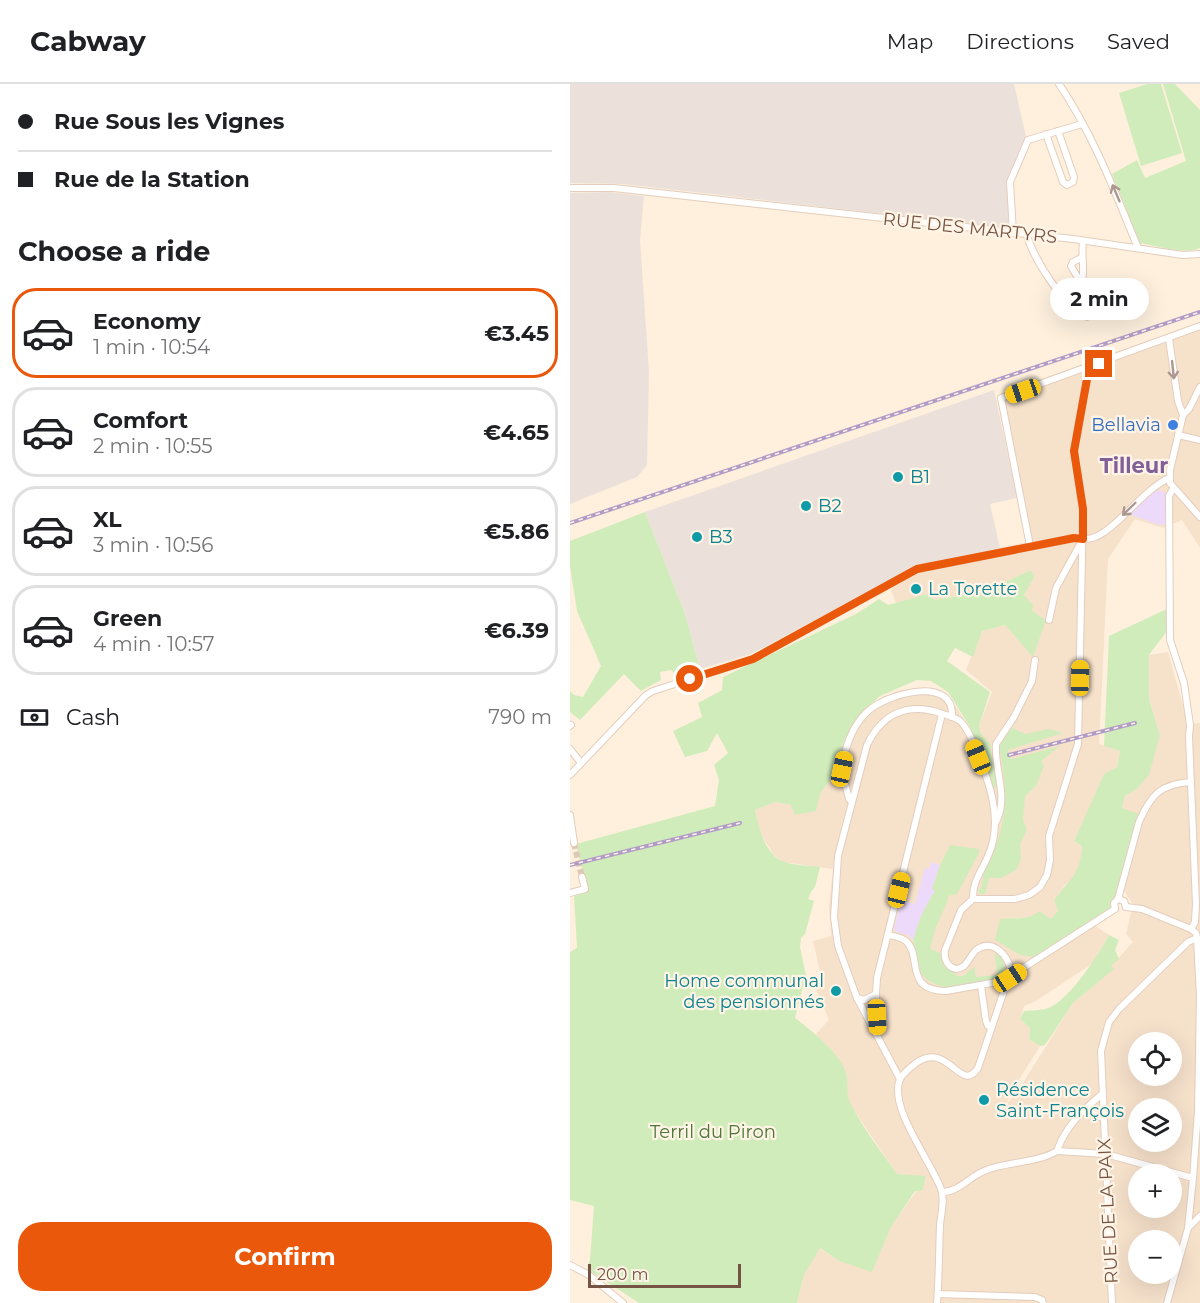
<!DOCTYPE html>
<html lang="en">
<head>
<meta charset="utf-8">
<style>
  body { margin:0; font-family:Montserrat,sans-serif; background:#f2f2f2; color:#202124; height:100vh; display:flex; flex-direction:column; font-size:22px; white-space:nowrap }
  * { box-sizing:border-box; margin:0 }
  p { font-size:20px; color:#757577 }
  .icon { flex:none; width:33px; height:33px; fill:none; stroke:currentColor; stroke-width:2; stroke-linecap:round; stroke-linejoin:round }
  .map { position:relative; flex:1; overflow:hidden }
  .side { display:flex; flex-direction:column; background:#fff; width:570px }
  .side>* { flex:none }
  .hud { display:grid; align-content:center; height:132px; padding:0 18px; background:#fff }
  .tools { position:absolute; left:558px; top:948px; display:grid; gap:12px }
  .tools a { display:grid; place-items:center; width:54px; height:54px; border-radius:50%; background:#fff; box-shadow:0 6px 24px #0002; font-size:30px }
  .scale { position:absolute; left:18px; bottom:15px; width:153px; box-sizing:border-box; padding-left:6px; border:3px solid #755444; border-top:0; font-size:16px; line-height:21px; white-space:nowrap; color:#755444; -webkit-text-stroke:4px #fff4e5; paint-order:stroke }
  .end { position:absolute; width:27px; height:27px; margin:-14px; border:8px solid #ea580c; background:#fff; box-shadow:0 0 0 3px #fff }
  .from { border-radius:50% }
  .bubble { position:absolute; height:42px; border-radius:21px; background:#fff; box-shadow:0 6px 24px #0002; font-size:20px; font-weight:700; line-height:42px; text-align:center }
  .car { position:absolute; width:18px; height:36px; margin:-18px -9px; border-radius:8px; box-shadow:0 0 4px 2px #0007; background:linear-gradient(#f5c518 24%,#345 0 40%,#f5c518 0 76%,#345 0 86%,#f5c518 0) }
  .hud b { display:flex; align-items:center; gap:21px; height:57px; font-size:22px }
  .hud b+b { border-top:2px solid #e0e0e0 }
  .hud i { width:15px; height:15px; background:#202124 }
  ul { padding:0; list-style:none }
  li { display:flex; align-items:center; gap:18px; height:90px; margin:0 12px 9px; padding:0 6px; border:3px solid #e0e0e0; border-radius:24px }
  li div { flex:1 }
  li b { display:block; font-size:22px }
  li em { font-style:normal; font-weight:700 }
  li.selected { border-color:#ea580c }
  li>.icon { width:54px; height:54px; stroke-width:1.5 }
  h2 { padding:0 18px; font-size:27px; line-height:72px }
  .pay { display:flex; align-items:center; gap:15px; height:66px; padding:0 18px; font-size:22px }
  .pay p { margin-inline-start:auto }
  .action { display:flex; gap:12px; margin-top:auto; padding:12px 18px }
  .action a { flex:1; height:69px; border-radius:24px; background:#ea580c; color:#fff; font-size:24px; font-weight:700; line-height:69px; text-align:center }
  header { display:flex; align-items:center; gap:36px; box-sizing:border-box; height:84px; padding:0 30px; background:#fff; border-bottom:2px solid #e0e0e0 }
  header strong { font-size:28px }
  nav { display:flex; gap:33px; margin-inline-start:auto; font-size:21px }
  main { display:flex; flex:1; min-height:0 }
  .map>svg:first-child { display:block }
  .residential { fill:#f6e1cb; fill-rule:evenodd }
  .industrial { fill:#ebe1da }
  .education { fill:#eddafa }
  .green { fill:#d1ecbb }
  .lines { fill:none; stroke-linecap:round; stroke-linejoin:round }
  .minor-tunnel { stroke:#dcc9b7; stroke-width:6; stroke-dasharray:6 3; stroke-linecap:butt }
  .minor-casing { stroke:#e4cdbc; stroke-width:8 }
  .minor { stroke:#fff; stroke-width:6 }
  .rail-casing { stroke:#b19cc7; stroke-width:4 }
  .rail { stroke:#fff4e5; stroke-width:1.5; stroke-dasharray:4.5; stroke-linecap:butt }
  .oneway { stroke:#ac988f }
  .route { stroke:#ea580c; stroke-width:8 }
  .shop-dot { fill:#3f7fe0; stroke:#fff4e5; stroke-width:2 }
  .culture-dot { fill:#0f9aa8; stroke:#fff4e5; stroke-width:2 }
  .labels { text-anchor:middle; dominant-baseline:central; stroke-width:4.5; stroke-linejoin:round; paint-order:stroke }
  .street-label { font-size:18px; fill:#755444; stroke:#fff4e5 }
  .shop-label { font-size:18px; fill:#366cbe; stroke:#fff4e5; text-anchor:end }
  .culture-label { font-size:18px; fill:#0d838f; stroke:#fff4e5; text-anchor:start }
  .park-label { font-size:18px; fill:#4d7639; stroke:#fff4e5 }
  .quarter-label { font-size:21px; font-weight:bold; fill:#835f99; stroke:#fff4e5 }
</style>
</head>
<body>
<header>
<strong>Cabway</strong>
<nav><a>Map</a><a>Directions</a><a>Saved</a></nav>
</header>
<main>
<section class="side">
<div class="hud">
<b><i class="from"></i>Rue Sous les Vignes</b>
<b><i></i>Rue de la Station</b>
</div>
<h2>Choose a ride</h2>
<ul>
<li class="selected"><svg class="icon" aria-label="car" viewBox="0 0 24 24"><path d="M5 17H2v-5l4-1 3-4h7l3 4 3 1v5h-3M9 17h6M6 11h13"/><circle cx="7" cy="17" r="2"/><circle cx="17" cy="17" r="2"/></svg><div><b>Economy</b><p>1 min · 10:54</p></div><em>€3.45</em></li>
<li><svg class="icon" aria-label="car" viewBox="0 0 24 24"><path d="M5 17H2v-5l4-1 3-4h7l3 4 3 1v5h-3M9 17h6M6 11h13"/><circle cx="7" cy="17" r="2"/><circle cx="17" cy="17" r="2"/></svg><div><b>Comfort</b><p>2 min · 10:55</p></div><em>€4.65</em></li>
<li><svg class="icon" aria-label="car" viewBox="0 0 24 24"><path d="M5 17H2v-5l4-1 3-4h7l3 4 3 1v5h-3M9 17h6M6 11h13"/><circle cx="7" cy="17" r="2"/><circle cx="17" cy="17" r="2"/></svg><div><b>XL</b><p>3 min · 10:56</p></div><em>€5.86</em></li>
<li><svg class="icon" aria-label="car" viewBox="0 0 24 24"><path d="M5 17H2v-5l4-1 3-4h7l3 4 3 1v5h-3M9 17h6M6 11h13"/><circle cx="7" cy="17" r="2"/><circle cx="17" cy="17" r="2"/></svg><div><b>Green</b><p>4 min · 10:57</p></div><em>€6.39</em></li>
</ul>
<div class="pay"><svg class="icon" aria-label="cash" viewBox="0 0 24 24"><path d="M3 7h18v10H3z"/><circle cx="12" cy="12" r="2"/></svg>Cash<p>790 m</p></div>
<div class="action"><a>Confirm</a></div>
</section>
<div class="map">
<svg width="630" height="1219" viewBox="0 0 630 1219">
  <rect width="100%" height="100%" fill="#fef0dd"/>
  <path class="residential" d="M630 245V464L612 436 593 444 565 435 538 475 529 660 550 667 547 683 534 691 504 757 512 762 511 780 505 793 495 801 484 816 488 827 484 832 480 835 464 832 431 836 521 839 539 851 523 879 466 917 454 922 450 935 460 944 459 955 470 962 447 999 434 1024 453 999 503 919 543 885 541 882 563 858 556 850 563 820 550 801 552 724 555 712 567 705 590 651 579 614V571L598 568 618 640 630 639V1219H227L234 1191 249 1164 269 1177 302 1187 321 1143 356 1093 327 1090 279 1019 276 1002 277 992 267 974 246 950 259 936 241 895 251 892 243 857 261 852 259 823 263 785 213 778 204 771 190 749 185 726 205 718 221 721 250 710 268 685 273 659 286 635 312 613 331 606 357 604 373 608 387 624 400 645 423 705 409 642 422 608 396 586 412 547 435 541 463 572 462 521 454 511 463 493 461 486 413 508 364 516 361 509 326 519 321 506 331 490 355 480 457 458 428 318ZM568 958H602V992H568ZM568 1024H602V1058H568ZM568 1090H602V1124H568ZM568 1156H602V1190H568Z"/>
  <g class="industrial">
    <path d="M0 0H444L456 53 438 100V144L53 100 0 99Z"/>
    <path d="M39 108 74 112 70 156 79 288 77 381 67 393 0 420V109Z"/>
    <path d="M424 306 447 414 420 420 430 464 355 480 331 490 181 570 130 585 115 530 75 428Z"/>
  </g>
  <g class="education">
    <path d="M586 405 596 409V440L589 441 559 430Z"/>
    <path d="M361 778 370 781 362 804 365 806 351 832 343 856 338 851 326 848 324 845 331 816 345 820 355 784 359 785Z"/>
  </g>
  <g class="green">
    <path d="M577 0H591L612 69 571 82 549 9Z"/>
    <path d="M593 0H605L630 26V164C613 171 587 162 570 159L542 90 567 76 575 94 616 77Z"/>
    <path d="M75 428 115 530 130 585 107 592 101 586 90 588 91 596 71 607 54 590 10 636 0 628V607L4 611 13 613 31 582 7 527 0 482V457Z"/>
    <path d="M461 486 464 493 454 511 463 521 462 527 476 536 463 573 435 541 412 547 403 573 385 564 377 577 420 608 409 642 411 650 420 659 427 703 423 705 400 643 378 608 361 597 347 596 310 612 286 635 273 659 268 685 250 710 246 727 225 731 221 721 205 718 185 726C189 744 194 768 212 777 222 782 239 781 250 783L245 803 241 808 238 815 244 817 235 850 231 854 230 863 236 891 225 934C242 947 273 971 277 993 278 1002 276 1012 281 1020 293 1045 312 1068 327 1090L356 1092 352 1107H345L321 1143 302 1188 269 1177 250 1164 234 1191 227 1219H69L17 1185 20 1176 24 1122 0 1116V868L7 864 4 812 18 807 6 760 145 722 149 696 144 681 158 669 147 649 137 667 115 673 103 647 132 633 128 619 152 606 153 593 286 530 309 515 318 521 361 509 364 516 413 508Z"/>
    <path d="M599 524 597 547 579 571V615L590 651 579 691 567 705 555 712 552 724 569 730 547 812 541 817 540 825 465 873 450 871 425 856 430 835C444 834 459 836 470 827L480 835 488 827 484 816C501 793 510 792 512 762L504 757 534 690 547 683 550 667 534 662 539 552Z"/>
    <path d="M442 644 455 650 479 645 493 649 438 666 441 675 490 662 471 677 474 682 466 702 455 712 453 736 457 746 450 760 451 775 446 786 431 794H419L415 810H410L406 804 410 806 413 800 411 799 414 794 412 792C424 769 433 747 435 721 437 701 431 679 429 659Z"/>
    <path d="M380 761 409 765V769L387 810 378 812V816L366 843 360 865 370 869C374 888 378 881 387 892H393L404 883 406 893 427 891 425 868C436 876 438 887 427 897L374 904 357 896 351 889 343 856 351 832 365 806 362 805 370 781Z"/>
    <path d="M539 851 549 856 545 866 549 875 541 882 544 885 503 919 475 961 470 962 459 955 460 944 450 935 454 927C462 926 471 927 478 924 499 917 529 870 539 851Z"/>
  </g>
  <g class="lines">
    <path class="minor-tunnel" d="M4 759 12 793"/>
    <defs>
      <g id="minor">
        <path d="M489 0C523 50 545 108 568 164"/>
        <path d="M476 50 493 98 497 101 503 98 504 93 488 47"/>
        <path d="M0 104H44L503 155 613 171 630 170"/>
        <path d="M443 149 440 98 458 56 512 40"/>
        <path d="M457 151C462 172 496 227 517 233L528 226 512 196C515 185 511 170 513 157"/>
        <path d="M511 174 503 178 501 182 508 194 512 196"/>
        <path d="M599 255 608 317 613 331"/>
        <path d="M630 303 619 325 613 331 600 386V399L630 433"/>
        <path d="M608 351 630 356"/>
        <path d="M603 405 599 412 600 556 614 599 620 641 619 653 626 820 625 838 621 845"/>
        <path d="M460 462 431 314 630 242"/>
        <path d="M479 536 486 504 513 455"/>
        <path d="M0 642 1 641"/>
        <path d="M0 665 11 679"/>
        <path d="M0 691 76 611 83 607 183 575 347 485 504 454C509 454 516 456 522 454 545 448 571 407 599 394"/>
        <path d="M282 718 279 715C277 705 272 693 273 683 274 664 283 641 297 628 315 610 385 590 382 633"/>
        <path d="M0 731 4 759"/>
        <path d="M426 738C439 713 424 686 426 660L444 633 462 597 465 576"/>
        <path d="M0 809 15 805 12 793"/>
        <path d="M548 815 569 738C581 710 591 700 621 698"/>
        <path d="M556 823 572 825 621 845"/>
        <path d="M545 825 544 819 548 815 554 817 556 823"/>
        <path d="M318 851C324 852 331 853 336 857 353 873 333 906 376 907L433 897 545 825"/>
        <path d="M411 902 416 937 418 942 421 943"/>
        <path d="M287 914 294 916 306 910"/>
        <path d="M308 948 306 910 307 894 372 630"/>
        <path d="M330 995 287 914 268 862 264 833 268 772 297 661C313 628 339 618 373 630 379 632 385 633 390 637 402 647 420 701 423 718 426 735 426 755 418 772 412 787 402 798 403 815"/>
        <path d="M513 1025 533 1034"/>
        <path d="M487 1067 536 1070 623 1094"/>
        <path d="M372 1108C389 1108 399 1093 414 1087 437 1077 465 1080 487 1067 495 1043 513 1026 532 1010"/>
        <path d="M618 1144 630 1132"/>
        <path d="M0 1181 19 1191 53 1219"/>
        <path d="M368 1210 465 1213 472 1216 473 1219"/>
        <path d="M367 1219C369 1193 369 1167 370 1141 371 1130 375 1115 371 1105 361 1077 318 1023 330 995 333 989 341 983 346 979 379 956 390 1011 408 984L441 886C437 870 422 854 406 866 401 871 399 877 394 882 382 891 373 877 375 866L391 826 403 815H445L459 811 470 803 477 791 480 776 479 752 508 660 513 425 504 367 519 283"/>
        <path d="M542 1219 531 967 539 938 549 925 618 858 627 854"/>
        <path d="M597 1219 618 1144 623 1094 628 1027 630 913 627 854 626 849 621 845"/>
      </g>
    </defs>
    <use href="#minor" class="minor-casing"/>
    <use href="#minor" class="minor"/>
    <defs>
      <g id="rail">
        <path d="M0 439 630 228"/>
        <path d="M439 671 565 639"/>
        <path d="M0 781 170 739"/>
      </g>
    </defs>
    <use href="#rail" class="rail-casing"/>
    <use href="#rail" class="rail"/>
  </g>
  <defs><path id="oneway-shaft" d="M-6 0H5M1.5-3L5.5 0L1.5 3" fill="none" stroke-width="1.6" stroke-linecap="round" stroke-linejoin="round" transform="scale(1.5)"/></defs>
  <g class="oneway">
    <use href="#oneway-shaft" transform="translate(546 109) rotate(-113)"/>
    <use href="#oneway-shaft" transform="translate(603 286) rotate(84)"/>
    <use href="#oneway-shaft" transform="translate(559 425) rotate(136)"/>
  </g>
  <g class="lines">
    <path class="route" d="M120 595 183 575 347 485 504 454 513 455V425L504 367 519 284 529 280"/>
  </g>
  <circle class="shop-dot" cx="603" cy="341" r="6"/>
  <g class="culture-dot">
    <circle cx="328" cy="393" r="6"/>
    <circle cx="236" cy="422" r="6"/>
    <circle cx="127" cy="453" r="6"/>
    <circle cx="346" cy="505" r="6"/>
    <circle cx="266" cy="907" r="6"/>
    <circle cx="414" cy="1016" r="6"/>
  </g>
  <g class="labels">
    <g class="street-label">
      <text transform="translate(400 144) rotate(6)">RUE DES MARTYRS</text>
      <text transform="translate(538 1127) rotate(-93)">RUE DE LA PAIX</text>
    </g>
    <g class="shop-label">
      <text x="591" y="341">Bellavia</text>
    </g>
    <g class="culture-label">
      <text x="340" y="393">B1</text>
      <text x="248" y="422">B2</text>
      <text x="139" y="453">B3</text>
      <text x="358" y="505">La Torette</text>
      <text x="254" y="897" text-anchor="end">Home communal<tspan x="254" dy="21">des pensionnés</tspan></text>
      <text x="426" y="1006">Résidence<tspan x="426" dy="21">Saint-François</tspan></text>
    </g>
    <g class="park-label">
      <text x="143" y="1048">Terril du Piron</text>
    </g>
    <g class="quarter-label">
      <text x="564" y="381">Tilleur</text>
    </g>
  </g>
</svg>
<div class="tools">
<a><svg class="icon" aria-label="locate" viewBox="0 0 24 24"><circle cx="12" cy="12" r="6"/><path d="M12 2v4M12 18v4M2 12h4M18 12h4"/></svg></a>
<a><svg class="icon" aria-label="layers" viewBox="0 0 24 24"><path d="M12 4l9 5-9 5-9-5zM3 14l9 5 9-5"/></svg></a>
<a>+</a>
<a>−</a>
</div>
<div class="scale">200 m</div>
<i class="end from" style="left:120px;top:595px"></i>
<i class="end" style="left:529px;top:280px"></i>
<div class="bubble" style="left:480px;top:194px;width:99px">2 min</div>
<i class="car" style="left:453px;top:307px;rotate:251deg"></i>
<i class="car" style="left:510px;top:594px;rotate:1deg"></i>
<i class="car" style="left:408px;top:673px;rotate:338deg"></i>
<i class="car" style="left:272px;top:685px;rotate:12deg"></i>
<i class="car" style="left:329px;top:806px;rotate:14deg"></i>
<i class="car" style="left:440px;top:894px;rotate:57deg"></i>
<i class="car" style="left:307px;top:933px;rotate:177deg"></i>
</div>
</main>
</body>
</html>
